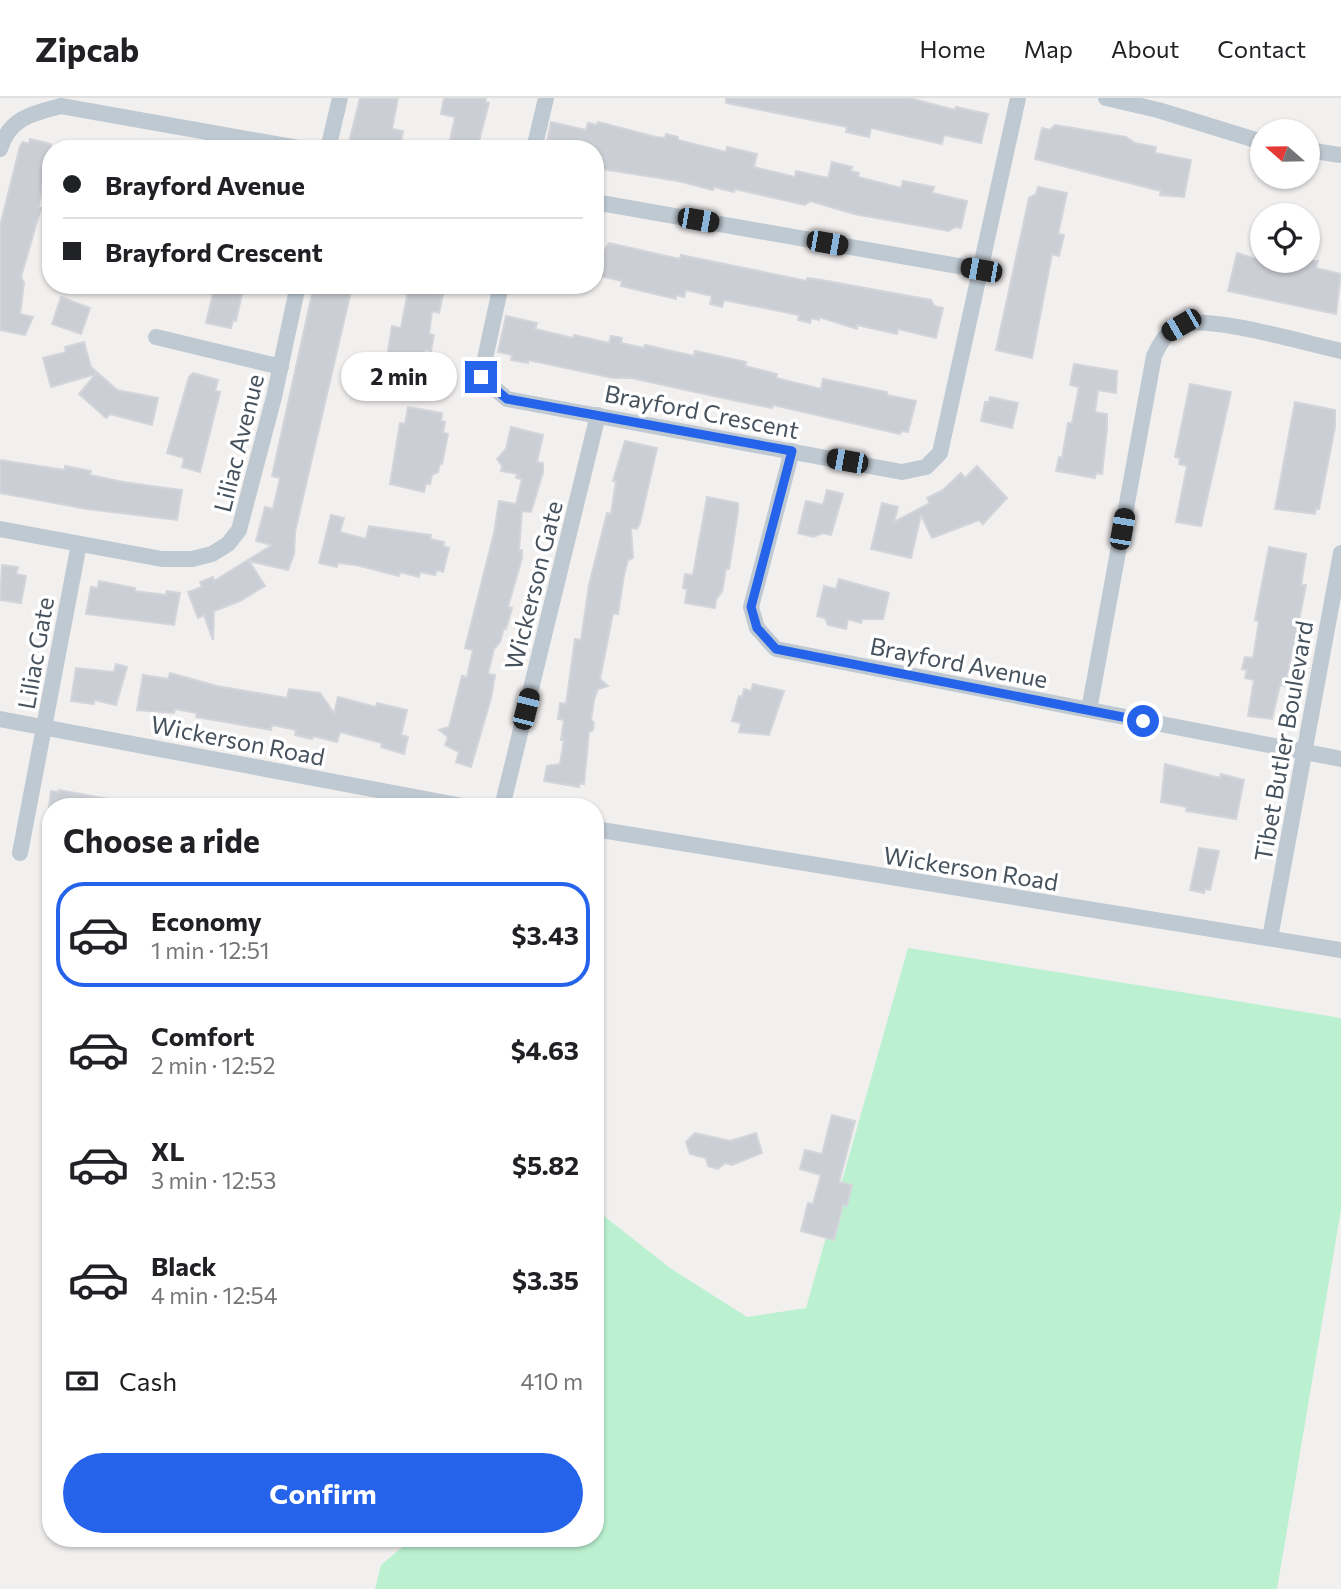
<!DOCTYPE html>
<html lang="en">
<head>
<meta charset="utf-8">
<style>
  body { margin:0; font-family:Commissioner,sans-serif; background:#f2f2f2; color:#202124; height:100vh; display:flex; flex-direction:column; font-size:26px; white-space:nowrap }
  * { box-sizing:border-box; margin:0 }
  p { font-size:23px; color:#757577 }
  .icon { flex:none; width:38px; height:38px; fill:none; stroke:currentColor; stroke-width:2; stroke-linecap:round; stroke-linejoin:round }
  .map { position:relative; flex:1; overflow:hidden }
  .details { position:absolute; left:42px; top:700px; width:562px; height:749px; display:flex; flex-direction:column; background:#fff; border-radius:28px; box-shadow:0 2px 5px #0004 }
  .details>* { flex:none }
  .hud { position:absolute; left:42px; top:42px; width:562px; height:154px; border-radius:28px; box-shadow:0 2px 5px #0004; display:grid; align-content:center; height:154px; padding:0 21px; background:#fff }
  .needle { width:46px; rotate:290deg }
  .controls { position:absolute; left:1250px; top:21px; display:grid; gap:14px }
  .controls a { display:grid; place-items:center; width:70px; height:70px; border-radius:50%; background:#fff; box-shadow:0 2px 5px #0004; font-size:35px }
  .end { position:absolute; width:32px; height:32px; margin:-16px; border:9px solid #2563eb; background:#fff; box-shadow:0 0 0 4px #fff }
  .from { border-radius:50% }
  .bubble { position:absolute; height:49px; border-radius:24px; background:#fff; box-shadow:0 2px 5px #0004; font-size:23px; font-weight:700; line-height:49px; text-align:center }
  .car { position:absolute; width:21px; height:42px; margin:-21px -10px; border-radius:9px; box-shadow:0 0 5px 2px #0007; background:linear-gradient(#222 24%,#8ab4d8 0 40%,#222 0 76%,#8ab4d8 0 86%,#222 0) }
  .hud b { display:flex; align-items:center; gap:24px; height:66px; font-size:26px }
  .hud b+b { border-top:2px solid #e0e0e0 }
  .hud i { width:18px; height:18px; background:#202124 }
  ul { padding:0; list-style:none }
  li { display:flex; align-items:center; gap:21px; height:105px; margin:0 14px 10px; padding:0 7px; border:4px solid transparent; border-radius:28px }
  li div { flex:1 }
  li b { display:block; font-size:26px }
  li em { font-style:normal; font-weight:700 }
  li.on { border-color:#2563eb }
  li>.icon { width:63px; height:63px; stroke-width:1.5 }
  h2 { padding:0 21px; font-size:32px; line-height:84px }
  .pay { display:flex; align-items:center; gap:18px; height:77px; padding:0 21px; font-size:26px }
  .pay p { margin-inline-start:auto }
  .primary-button { display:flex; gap:14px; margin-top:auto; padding:14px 21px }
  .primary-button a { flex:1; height:80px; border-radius:42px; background:#2563eb; color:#fff; font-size:28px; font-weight:700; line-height:80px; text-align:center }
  header { display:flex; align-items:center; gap:42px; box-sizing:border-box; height:98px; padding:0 35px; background:#fff; border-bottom:2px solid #e0e0e0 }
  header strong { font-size:33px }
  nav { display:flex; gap:38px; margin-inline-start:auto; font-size:24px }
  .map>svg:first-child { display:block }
  .green { fill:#bbf1d1 }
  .building { fill:#cbced4; stroke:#d3d5db; stroke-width:2 }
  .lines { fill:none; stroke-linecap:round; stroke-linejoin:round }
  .minor { stroke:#bfc9d2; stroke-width:16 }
  .route { stroke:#2563eb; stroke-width:9 }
  .labels { text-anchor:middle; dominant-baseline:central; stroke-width:7; stroke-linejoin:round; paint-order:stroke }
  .street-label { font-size:24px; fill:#46525d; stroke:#fff }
</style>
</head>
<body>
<header>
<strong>Zipcab</strong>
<nav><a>Home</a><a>Map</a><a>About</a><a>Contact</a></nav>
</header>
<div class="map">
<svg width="1341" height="1491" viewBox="0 0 1341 1491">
  <rect width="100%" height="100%" fill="#f2efef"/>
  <path class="green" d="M908 850 1341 920V1112L1277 1491H375L381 1467 413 1440H595V1111L670 1170 747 1219 806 1210Z"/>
  <g class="building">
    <path d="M360 0H398L392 31 403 33 401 45 391 43 389 51H381L349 44Z"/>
    <path d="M444 0H486L485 4 489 5 477 51H448L455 19 441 16Z"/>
    <path d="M726 0H909L955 12 956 9 988 16 981 45 944 37 942 46 871 30 869 39 846 34 847 29 726 5Z"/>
    <path d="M551 24 586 32 588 25 597 27 598 24 656 39 665 40 666 36 678 39V42L726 54 727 49 757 56 754 69 795 79 796 73 828 80 832 64 852 69 851 73 859 75 858 79 901 90 903 83 934 89 932 95 967 103 961 130 955 129 949 133 854 116 810 103 805 107 735 91 734 94 714 89 713 92 678 83 608 72 595 69V51H552L546 48Z"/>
    <path d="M1055 27 1126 39 1135 45 1156 49 1155 55 1191 62 1184 99 1160 97 1161 93 1035 61 1042 30 1050 32Z"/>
    <path d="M30 41 51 46V83L44 81 38 110H41L21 179 24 185 20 216 33 219 25 237 0 232V128L20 48 23 44 29 46Z"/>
    <path d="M1038 89 1067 95 1058 136 1064 137 1059 158 1052 156 1032 260 996 252 1029 100 1036 96Z"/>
    <path d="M609 145 680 161 681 157 807 183V180L816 181 931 202 934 208 943 210 936 240 898 231 897 236 857 227V231L819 219V222L811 220 810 225 798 222 799 217 724 202 722 209 710 206 712 198 686 192 684 199 676 197V201L621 188 622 183 595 177V152L603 154Z"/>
    <path d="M1237 155 1262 163H1318L1316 170 1341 176 1336 216 1228 193Z"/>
    <path d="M215 187H244L236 223 233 222 231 230 206 225Z"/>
    <path d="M314 187H334L351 193 295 434 294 456 288 472 249 463 265 488 240 503 214 513 213 542 204 517 198 520 188 494 202 489 200 484 213 479 214 483 272 447 256 443 265 409 273 411 280 380 272 378Z"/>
    <path d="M409 187H441L439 196 443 197 439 215 432 213 429 236 434 237 431 253 425 252 419 283 423 284 420 301 395 297 396 292 386 290 391 260 387 259 392 228 401 230Z"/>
    <path d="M61 199 90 210 81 236 52 226Z"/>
    <path d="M506 218 537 225 535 231 573 240 574 237 609 245 611 238 622 240 621 245 644 250 645 247 694 258 695 253 746 264 745 268 777 276 776 280 821 291 823 281 887 294V297L916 303 908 334 901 333 900 336 773 307 772 310 737 303 631 280H613L528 262V265L511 262 512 257 498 254Z"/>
    <path d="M84 244 91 269 117 292 158 300 152 327 110 316 106 320 79 296 96 276 51 289 43 260 66 254 65 249Z"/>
    <path d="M1074 266 1117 273 1116 295 1098 292 1095 314 1107 316V330L1102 376 1096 375 1095 380 1056 373 1059 359 1062 360 1068 325H1072L1079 289 1070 287Z"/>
    <path d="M193 275 218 282 215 293 220 294 200 374 182 369 184 360 167 355 189 279Z"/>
    <path d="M1190 286 1231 294 1201 428 1176 424 1187 368 1179 366 1180 360 1175 359Z"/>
    <path d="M990 299 1018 305 1012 330 981 323 985 304H989Z"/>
    <path d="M1295 304 1335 312V329L1319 411 1316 410 1315 416 1275 411Z"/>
    <path d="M408 309 442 315 441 323 445 324 443 335 448 336 442 366 440 365 438 374 432 377 430 386 426 385 424 394 390 386 400 325 405 326Z"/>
    <path d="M511 329 543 337 537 364 543 365V374L531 414 522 413 519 452H522V460L508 509 512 510 506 531 504 530 500 544 494 551 488 576 495 577 491 600 471 669 456 664 459 654 445 647 448 639 439 632 449 629 462 578 467 579 473 552 465 550 494 435 499 403 516 406 522 381 516 380 517 376 501 373 502 368 497 361 506 351Z"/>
    <path d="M625 343 657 350 640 425 637 431 631 430 633 460 628 462 624 477 618 516 613 515 600 581 608 588 598 591 594 602 591 622 594 625 593 632 589 634 584 686 580 685 579 689 544 683 547 668 560 666 564 642H561L564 622 558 621 560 605 566 606 575 541 581 542 589 487 607 415 611 416 616 383H613Z"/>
    <path d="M0 362 65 372V368L91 373 90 377 123 384 182 392 177 422 87 411 0 395Z"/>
    <path d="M977 368 1007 400 983 426 979 422 932 440 921 417 911 460 871 451 882 405 898 409 894 424 930 405 927 400 943 392 961 375 965 380Z"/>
    <path d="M827 392 843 396 831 437 823 435 813 439 798 435 806 403 823 407Z"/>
    <path d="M707 399 738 405V414L729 471H726L722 494 716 501 715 510 685 505 687 491 683 490 685 476 693 477Z"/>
    <path d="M331 417 344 420 340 434 366 441 369 428 431 437 430 441 444 444 443 448 449 450 443 474 437 472 435 477 420 474 419 479 400 474 399 478 356 467 338 465 337 469 319 465Z"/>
    <path d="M1269 449 1306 456 1301 487H1306L1297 533 1285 588 1280 587 1272 621 1248 618 1254 582 1245 580 1247 572 1242 571 1245 559 1253 560 1259 523 1255 522Z"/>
    <path d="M2 467 18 469 16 476 26 478 21 505 0 502Z"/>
    <path d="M839 481 889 495 883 521H862L861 525 848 521 846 531 828 527 825 520 817 518 824 488 836 491Z"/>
    <path d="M99 483 135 490V493L166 497 167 493 180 495 174 527 86 516 91 489 98 490Z"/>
    <path d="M116 566 127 569 116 607 94 602V606L71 603 76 570 114 574Z"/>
    <path d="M170 575 217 588 287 600 289 591 320 595 334 615 338 599 376 609 377 605 407 612 401 637 408 639 404 656 381 649 382 645 340 634 337 644 313 638 312 641 295 637 296 632 272 627 271 632 196 619 197 615 175 611 174 615 137 612 143 577 168 581Z"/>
    <path d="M753 586 784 593 769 637 739 634 741 625 732 623 739 598 742 599 744 591 751 593Z"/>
    <path d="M1165 666 1220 680 1221 676 1244 682 1236 721 1186 713 1187 709 1161 704Z"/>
    <path d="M59 692 119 703V709H49L51 693 59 694Z"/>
    <path d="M1199 750 1219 753 1210 792 1205 791 1204 795 1190 792Z"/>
    <path d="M832 1017 855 1023 839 1084 852 1087 847 1108 843 1106 834 1142 801 1133 808 1105 813 1106 821 1077 800 1071 805 1052 822 1056Z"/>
    <path d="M695 1035 730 1043 756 1035 762 1055 732 1067 725 1065 718 1071 708 1068 706 1060 690 1056 686 1044Z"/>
  </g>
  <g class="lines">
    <g class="minor">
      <path d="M1106 0 1158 12 1262 44"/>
      <path d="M0 51C9 20 33 15 61 8L304 51"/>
      <path d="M328 51 340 0"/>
      <path d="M534 51 546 0"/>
      <path d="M1307 52 1341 57"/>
      <path d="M595 104 981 172"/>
      <path d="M501 187 481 279 507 301 902 374 926 369 940 355 1018 0"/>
      <path d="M156 239 281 269"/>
      <path d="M792 353 751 509 757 530 776 551 1341 661"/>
      <path d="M0 431 162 461H192L212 456 228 446 239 432 274 299 298 187"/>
      <path d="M1089 612 1154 258C1160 245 1167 233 1181 227 1208 216 1308 246 1341 253"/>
      <path d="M0 621 468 709"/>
      <path d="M502 709 598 317"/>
      <path d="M595 731 1341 852"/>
      <path d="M20 755 79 446"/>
      <path d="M1270 840 1341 455"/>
    </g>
  </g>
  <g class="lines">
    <path class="route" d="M481 279 507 301 792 353 751 509 757 530 776 551 1143 623"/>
  </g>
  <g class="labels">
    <g class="street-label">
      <text transform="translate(702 313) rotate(11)">Brayford Crescent</text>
      <text transform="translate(238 345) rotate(-76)">Liliac Avenue</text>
      <text transform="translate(533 487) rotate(-76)">Wickerson Gate</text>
      <text transform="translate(35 555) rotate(-80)">Liliac Gate</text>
      <text transform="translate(959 564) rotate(11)">Brayford Avenue</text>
      <text transform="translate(238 642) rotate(11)">Wickerson Road</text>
      <text transform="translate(1283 643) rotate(-80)">Tibet Butler Boulevard</text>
      <text transform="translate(971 770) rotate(9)">Wickerson Road</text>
    </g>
  </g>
</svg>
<div class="controls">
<a><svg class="needle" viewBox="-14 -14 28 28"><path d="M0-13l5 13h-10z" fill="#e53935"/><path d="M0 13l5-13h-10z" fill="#757577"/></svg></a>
<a><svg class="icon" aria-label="locate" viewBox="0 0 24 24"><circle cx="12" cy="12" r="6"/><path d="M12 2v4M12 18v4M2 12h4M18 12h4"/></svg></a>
</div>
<i class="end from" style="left:1143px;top:623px"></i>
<i class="end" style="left:481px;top:279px"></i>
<div class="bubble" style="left:341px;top:254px;width:116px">2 min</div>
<i class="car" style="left:698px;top:122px;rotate:100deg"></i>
<i class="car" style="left:827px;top:145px;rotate:100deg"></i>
<i class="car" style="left:981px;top:172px;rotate:280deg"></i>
<i class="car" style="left:1181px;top:227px;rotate:240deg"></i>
<i class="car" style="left:847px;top:363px;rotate:280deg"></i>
<i class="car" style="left:1122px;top:431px;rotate:10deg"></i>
<i class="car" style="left:526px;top:611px;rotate:14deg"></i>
<div class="hud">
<b><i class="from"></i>Brayford Avenue</b>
<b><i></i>Brayford Crescent</b>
</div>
<section class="details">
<h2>Choose a ride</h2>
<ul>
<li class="on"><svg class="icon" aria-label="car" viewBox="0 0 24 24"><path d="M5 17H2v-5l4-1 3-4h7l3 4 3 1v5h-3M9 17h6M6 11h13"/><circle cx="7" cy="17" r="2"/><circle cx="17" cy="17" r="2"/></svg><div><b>Economy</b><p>1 min · 12:51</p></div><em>$3.43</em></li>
<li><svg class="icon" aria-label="car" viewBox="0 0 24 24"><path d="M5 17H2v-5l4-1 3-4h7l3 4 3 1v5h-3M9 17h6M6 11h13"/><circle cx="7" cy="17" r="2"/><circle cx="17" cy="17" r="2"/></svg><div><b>Comfort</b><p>2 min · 12:52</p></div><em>$4.63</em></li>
<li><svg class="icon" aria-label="car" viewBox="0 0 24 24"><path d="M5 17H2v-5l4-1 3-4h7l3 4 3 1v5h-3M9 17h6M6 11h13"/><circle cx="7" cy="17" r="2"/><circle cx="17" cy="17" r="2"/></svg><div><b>XL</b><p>3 min · 12:53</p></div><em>$5.82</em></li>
<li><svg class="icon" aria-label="car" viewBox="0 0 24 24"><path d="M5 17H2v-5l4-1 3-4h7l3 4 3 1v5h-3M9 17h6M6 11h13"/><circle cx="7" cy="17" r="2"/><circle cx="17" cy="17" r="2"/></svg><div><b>Black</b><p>4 min · 12:54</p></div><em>$3.35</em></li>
</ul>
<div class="pay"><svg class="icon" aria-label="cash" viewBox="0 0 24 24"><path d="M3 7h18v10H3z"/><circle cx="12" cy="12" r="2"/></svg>Cash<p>410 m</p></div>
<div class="primary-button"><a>Confirm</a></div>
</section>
</div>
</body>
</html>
